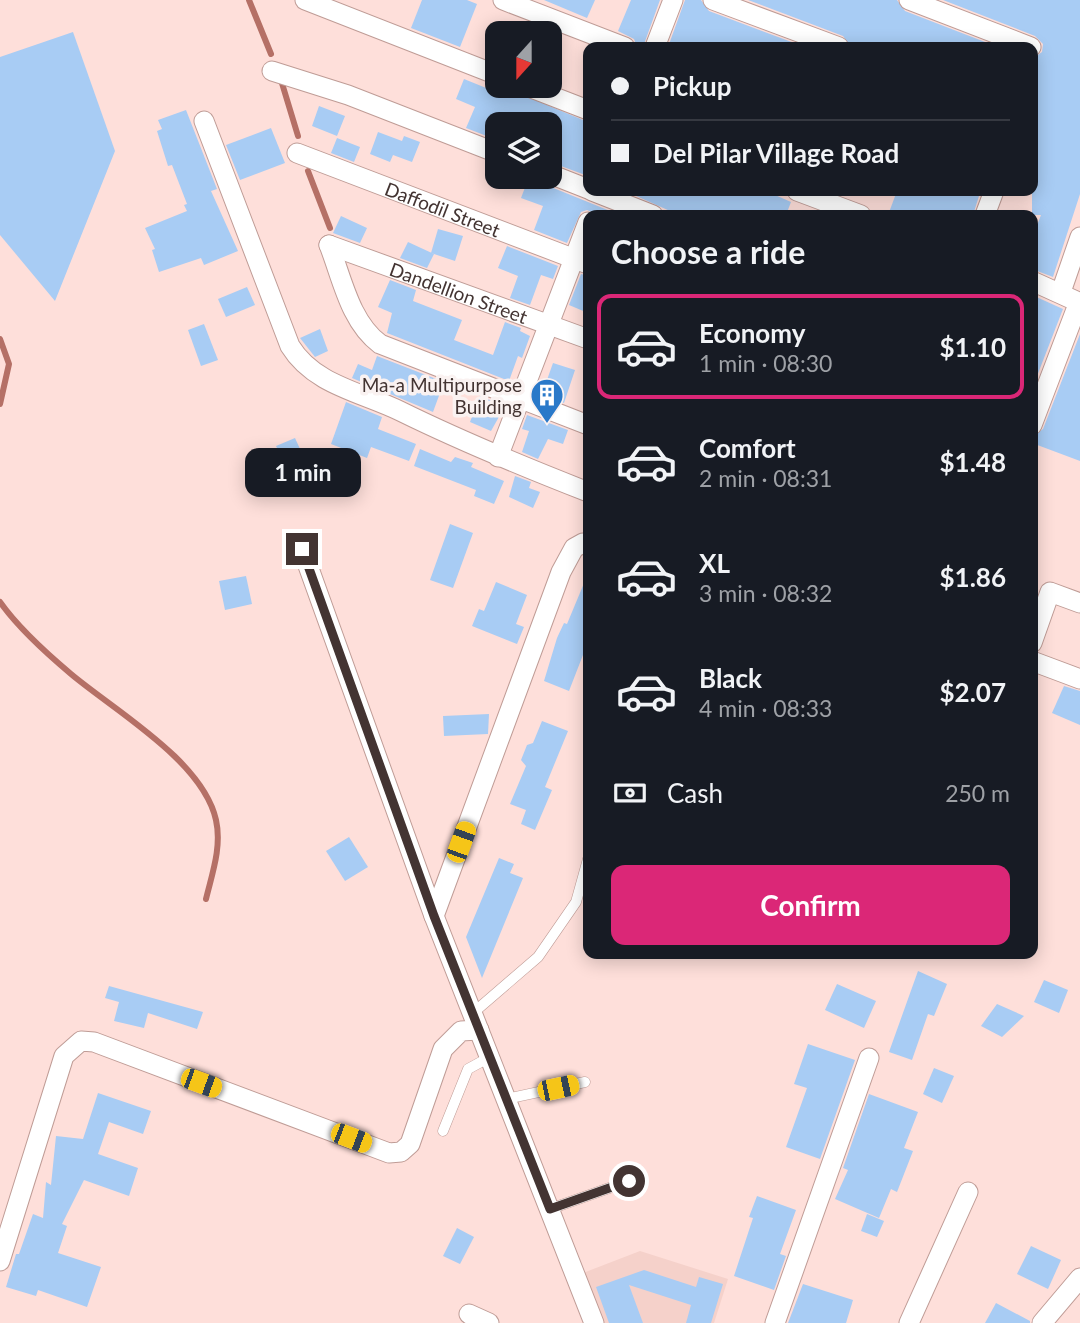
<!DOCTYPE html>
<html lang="en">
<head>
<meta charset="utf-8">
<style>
  body { margin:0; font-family:Lato,sans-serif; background:#242831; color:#f1f3f6; height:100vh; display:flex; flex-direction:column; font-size:26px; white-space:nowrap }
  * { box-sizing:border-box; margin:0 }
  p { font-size:23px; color:#9ea1a6 }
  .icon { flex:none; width:38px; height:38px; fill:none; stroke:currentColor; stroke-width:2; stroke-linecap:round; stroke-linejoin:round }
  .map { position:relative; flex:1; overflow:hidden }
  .details { position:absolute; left:583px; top:210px; width:455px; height:749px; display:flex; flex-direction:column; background:#171b24; border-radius:14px; box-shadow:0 4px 18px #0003 }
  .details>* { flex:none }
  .banner { position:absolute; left:583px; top:42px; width:455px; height:154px; border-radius:14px; box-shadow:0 4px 18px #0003; display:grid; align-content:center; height:154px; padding:0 28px; background:#171b24 }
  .needle { width:46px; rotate:201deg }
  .tools { position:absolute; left:485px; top:21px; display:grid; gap:14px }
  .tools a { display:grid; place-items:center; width:77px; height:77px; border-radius:14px; background:#171b24; box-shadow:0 4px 18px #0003; font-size:35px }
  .end { position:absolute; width:32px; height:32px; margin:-16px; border:9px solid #433432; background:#fff; box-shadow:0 0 0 4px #fff }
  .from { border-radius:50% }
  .bubble { position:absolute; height:49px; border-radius:14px; background:#171b24; box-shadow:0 4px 18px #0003; font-size:23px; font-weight:700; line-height:49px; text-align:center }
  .car { position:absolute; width:21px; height:42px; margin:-21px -10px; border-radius:9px; box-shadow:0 0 5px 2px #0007; background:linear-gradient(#f5c518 24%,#345 0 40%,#f5c518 0 76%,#345 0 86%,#f5c518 0) }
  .banner b { display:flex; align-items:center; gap:24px; height:66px; font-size:26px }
  .banner b+b { border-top:2px solid #363941 }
  .banner i { width:18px; height:18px; background:#f1f3f6 }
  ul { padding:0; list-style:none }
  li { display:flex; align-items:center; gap:21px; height:105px; margin:0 14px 10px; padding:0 14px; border:4px solid transparent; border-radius:14px }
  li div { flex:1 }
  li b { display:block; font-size:26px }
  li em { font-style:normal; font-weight:700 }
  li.active { border-color:#db2777 }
  li>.icon { width:63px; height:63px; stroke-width:1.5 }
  h2 { padding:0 28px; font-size:32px; line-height:84px }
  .pay { display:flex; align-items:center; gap:18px; height:77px; padding:0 28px; font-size:26px }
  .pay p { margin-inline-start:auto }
  .button { display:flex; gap:14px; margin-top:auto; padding:14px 28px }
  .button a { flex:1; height:80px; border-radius:14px; background:#db2777; color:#fff; font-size:28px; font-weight:700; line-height:80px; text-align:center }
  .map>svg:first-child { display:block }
  .built { fill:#f5d1ca }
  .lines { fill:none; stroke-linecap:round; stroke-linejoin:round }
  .stream { stroke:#b57066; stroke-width:6 }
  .building { fill:#a8ccf4 }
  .lane-casing { stroke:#bf9c96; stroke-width:11 }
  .street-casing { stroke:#bf9c96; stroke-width:21 }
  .lane { stroke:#fff; stroke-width:10 }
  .street { stroke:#fff; stroke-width:19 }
  .route { stroke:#433432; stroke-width:9 }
  .labels { text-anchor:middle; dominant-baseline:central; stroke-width:7; stroke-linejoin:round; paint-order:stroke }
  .street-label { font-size:19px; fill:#433432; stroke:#faf2f1 }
  .poi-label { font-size:19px; fill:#433432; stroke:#faf2f1; text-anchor:end }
</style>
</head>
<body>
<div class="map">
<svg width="1080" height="1323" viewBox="0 0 1080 1323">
  <rect width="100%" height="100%" fill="#fedfda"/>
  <path class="built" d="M640 1251 728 1279 714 1323H603L583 1273Z"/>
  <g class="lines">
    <g class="stream">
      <path d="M249 0 271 54"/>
      <path d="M281 80 298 136"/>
      <path d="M308 171 330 228"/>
      <path d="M0 339 9 364 0 404"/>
      <path d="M0 602C19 629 46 653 71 674 115 711 203 761 216 820 222 847 212 874 206 899"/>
    </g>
  </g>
  <g class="building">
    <path d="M422 0H467L477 4 460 47 411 28Z"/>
    <path d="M544 0H595L587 18Z"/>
    <path d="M631 0H660L643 47H637L634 39 618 31Z"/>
    <path d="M685 0H701L709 11 805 47H668Z"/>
    <path d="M748 0H897L905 11 998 47H851L843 36Z"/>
    <path d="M943 0H1080V194L1053 277 1032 269V238L1041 215H1032V59L1042 52 1043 44 1035 36Z"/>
    <path d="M73 32 115 151 55 301 0 235V57Z"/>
    <path d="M464 79 496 92 501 86 588 122V176L550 162V124H520L508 120 506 124H497V140L466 128 475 107 456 99Z"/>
    <path d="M319 106 345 116 337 136 312 126Z"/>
    <path d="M186 110 217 189 211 191 238 251 204 265 201 258 159 272 152 250 155 249 145 228 187 211 184 205 187 204 172 165 168 166 157 131 162 129 158 120Z"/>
    <path d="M271 128 285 163 240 180 226 145Z"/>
    <path d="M378 132 402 141 404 136 420 142 412 162 393 155 390 162 370 154Z"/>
    <path d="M337 138 360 147 354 162 331 153Z"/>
    <path d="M529 177H538L546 185 620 215H598L587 210 581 212 567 243 534 230 543 206 521 198Z"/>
    <path d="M625 191H766L791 202 786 215H679Z"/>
    <path d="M897 191H965L979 196 973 215H930L916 210 914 215H888Z"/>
    <path d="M341 216 367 228 360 243 333 233Z"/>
    <path d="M438 229 463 236 455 261 431 253Z"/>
    <path d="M408 242 434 254 427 268 400 258Z"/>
    <path d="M507 246 558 266 553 279 541 275 530 305 510 298 518 276 498 268Z"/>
    <path d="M581 274 588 276V313L569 305Z"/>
    <path d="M390 280 416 290 413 301 462 320 454 340 493 355 505 322 521 328 520 331 530 336 522 358 518 356 509 381 387 333 392 313 378 307Z"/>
    <path d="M247 287 255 305 226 317 218 299Z"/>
    <path d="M1032 295 1063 309 1032 389Z"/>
    <path d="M204 324 218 360 201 366 188 330Z"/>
    <path d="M320 329 328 351 315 357 300 338Z"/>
    <path d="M1080 334V461L1032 443V437L1043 429Z"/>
    <path d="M377 356 444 382 433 412 352 378 358 364 372 370Z"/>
    <path d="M553 363 575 370 564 403 542 394Z"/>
    <path d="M480 396 505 406 491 431 470 422Z"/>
    <path d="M346 402 382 417 378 429 416 444 409 461 371 447 367 458 331 444Z"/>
    <path d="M527 415 568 430 563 444 548 439 538 459 522 452 529 431 522 429Z"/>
    <path d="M295 438 306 462 283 472 276 456 280 454 276 446Z"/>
    <path d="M420 449 451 462 455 457 473 463 471 467 504 481 494 504 474 496 476 490 414 466Z"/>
    <path d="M515 476 531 482 529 488 540 492 533 508 509 497Z"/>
    <path d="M450 524 473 533 453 588 430 580Z"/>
    <path d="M246 576 252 604 225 610 219 581Z"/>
    <path d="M587 576 588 642 569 691 544 681 557 638 564 623 567 624Z"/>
    <path d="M496 582 527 595 516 624 524 627 517 644 472 626 479 609 484 611Z"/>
    <path d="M1064 686 1080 691V725L1052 713Z"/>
    <path d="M489 714 488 734 444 736 443 716Z"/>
    <path d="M542 721 568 731 545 787 552 790 535 830 521 824 526 810 510 804 526 766 521 760 527 745 533 743Z"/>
    <path d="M349 837 368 867 345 881 326 851Z"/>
    <path d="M499 858 514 864 510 873 523 878 482 978 466 937Z"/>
    <path d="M918 971 947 984 934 1016 928 1014 912 1060 889 1052Z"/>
    <path d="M1044 980 1068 990 1059 1013 1034 1002Z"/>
    <path d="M837 984 876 1001 864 1028 825 1010Z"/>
    <path d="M109 986 203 1012 197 1029 148 1013 144 1028 114 1021 119 1002 105 998Z"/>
    <path d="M997 1004 1024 1016 1002 1037 981 1026Z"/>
    <path d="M808 1044 855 1060 820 1159 786 1147 807 1088 794 1084Z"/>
    <path d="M934 1068 954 1076 942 1103 923 1094Z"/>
    <path d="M98 1093 151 1111 143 1134 109 1122 98 1154 138 1168 129 1196 84 1180 62 1224 67 1226 58 1253 101 1267 87 1307 38 1290 36 1296 6 1287 16 1254H19L33 1214 43 1218 46 1182 51 1185 56 1136 83 1139Z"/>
    <path d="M869 1094 918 1112 904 1148 913 1151 897 1192 891 1189 879 1218 835 1199 848 1170 843 1168Z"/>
    <path d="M757 1196 796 1210 780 1254 786 1256 774 1290 734 1276 753 1218 749 1217Z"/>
    <path d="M867 1214 884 1221 877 1237 861 1231Z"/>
    <path d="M457 1228 474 1237 460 1264 443 1256Z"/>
    <path d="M1031 1246 1061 1260 1048 1289 1017 1274Z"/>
    <path d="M644 1270 696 1287 699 1277 723 1284 711 1323H686L691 1305 629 1285 643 1323H609L596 1287Z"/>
    <path d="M803 1284 853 1300 846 1323H788Z"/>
    <path d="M996 1303 1030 1321V1323H985Z"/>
  </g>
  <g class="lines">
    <defs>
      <g id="lane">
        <path d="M473 1013 538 957 576 902 588 859"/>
        <path d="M506 1099 585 1082"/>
        <path d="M443 1131 468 1069 490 1057"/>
        <path d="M550 1209 629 1181"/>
      </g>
      <g id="street">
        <path d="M305 0 497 75"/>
        <path d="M503 0 625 47"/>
        <path d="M713 0 839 47"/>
        <path d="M909 0 1031 47"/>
        <path d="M655 47 673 0"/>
        <path d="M272 71 348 95 497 153"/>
        <path d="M526 86 588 110"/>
        <path d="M204 121 290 346C314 385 361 392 400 411 461 441 524 467 588 492"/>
        <path id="s1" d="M297 153 588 264"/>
        <path d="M550 174 588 189"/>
        <path d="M592 191 653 215"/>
        <path d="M797 191 861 215"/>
        <path d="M985 215 994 191"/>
        <path d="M329 245C342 278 350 322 380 344L588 425"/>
        <path id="s2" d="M329 245 588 339"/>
        <path d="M1032 281 1076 301 1077 307 1032 425"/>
        <path d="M1061 292 1080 237"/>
        <path d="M498 457 588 222"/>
        <path d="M302 549 434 916 594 1323"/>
        <path d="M1032 643 1050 592 1080 603"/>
        <path d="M1032 661 1080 679"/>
        <path d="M434 916 561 572 574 548 583 543"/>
        <path d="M0 1261 64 1056 81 1041 94 1042 389 1153 401 1152 410 1144 443 1049 461 1031 479 1030"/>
        <path d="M469 1314 489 1323"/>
        <path d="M775 1323 869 1058"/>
        <path d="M909 1323 968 1192"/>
        <path d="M1042 1323 1080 1278"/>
      </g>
    </defs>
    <use href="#lane" class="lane-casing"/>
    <use href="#street" class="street-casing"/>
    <use href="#lane" class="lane"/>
    <use href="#street" class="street"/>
  </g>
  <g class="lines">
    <path class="route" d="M302 549 434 916 550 1209 629 1181"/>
  </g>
  <defs>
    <symbol id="building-pin" viewBox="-11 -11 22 30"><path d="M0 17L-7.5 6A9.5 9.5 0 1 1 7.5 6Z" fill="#2a79c9" stroke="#faf2f1"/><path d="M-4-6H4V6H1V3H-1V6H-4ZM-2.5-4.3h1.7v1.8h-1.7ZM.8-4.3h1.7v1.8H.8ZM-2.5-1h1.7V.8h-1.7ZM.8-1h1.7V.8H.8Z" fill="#fff"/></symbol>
  </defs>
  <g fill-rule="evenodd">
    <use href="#building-pin" x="528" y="376" width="38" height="52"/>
  </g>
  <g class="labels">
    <g class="street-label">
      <text stroke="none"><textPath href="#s1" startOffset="156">Daffodil Street</textPath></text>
      <text stroke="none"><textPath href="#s2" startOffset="138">Dandellion Street</textPath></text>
    </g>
    <g class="poi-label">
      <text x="522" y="384">Ma-a Multipurpose<tspan x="522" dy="22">Building</tspan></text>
    </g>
  </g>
</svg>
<div class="tools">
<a><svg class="needle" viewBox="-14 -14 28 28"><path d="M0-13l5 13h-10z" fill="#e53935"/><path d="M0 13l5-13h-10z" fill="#9ea1a6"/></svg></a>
<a><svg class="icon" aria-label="layers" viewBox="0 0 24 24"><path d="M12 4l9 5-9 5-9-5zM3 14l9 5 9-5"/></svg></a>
</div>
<i class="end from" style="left:629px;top:1181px"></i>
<i class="end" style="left:302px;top:549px"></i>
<div class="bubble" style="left:245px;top:448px;width:116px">1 min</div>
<i class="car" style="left:461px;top:842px;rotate:20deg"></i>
<i class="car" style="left:201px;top:1083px;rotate:110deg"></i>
<i class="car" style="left:558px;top:1088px;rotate:78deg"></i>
<i class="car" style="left:351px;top:1138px;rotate:111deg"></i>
<div class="banner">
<b><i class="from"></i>Pickup</b>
<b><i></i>Del Pilar Village Road</b>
</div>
<section class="details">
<h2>Choose a ride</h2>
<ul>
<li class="active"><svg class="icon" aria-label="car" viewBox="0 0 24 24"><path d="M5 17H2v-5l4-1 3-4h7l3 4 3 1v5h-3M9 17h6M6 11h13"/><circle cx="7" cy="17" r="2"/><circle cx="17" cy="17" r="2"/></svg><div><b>Economy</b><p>1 min · 08:30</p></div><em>$1.10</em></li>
<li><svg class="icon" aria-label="car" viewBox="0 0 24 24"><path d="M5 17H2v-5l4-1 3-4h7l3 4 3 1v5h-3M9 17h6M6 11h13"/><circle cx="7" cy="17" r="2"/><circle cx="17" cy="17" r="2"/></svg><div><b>Comfort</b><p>2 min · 08:31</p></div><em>$1.48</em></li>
<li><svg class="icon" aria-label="car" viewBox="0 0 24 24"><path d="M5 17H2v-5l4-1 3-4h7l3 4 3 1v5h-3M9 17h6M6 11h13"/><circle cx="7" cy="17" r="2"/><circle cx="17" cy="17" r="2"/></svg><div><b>XL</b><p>3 min · 08:32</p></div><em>$1.86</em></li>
<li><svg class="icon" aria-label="car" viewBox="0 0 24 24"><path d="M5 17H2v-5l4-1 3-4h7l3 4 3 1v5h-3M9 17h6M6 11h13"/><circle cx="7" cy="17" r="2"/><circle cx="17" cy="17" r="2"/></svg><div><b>Black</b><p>4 min · 08:33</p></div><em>$2.07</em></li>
</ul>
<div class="pay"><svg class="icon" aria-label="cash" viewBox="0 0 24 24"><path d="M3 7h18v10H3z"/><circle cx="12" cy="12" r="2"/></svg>Cash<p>250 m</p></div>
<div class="button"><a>Confirm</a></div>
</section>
</div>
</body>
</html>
